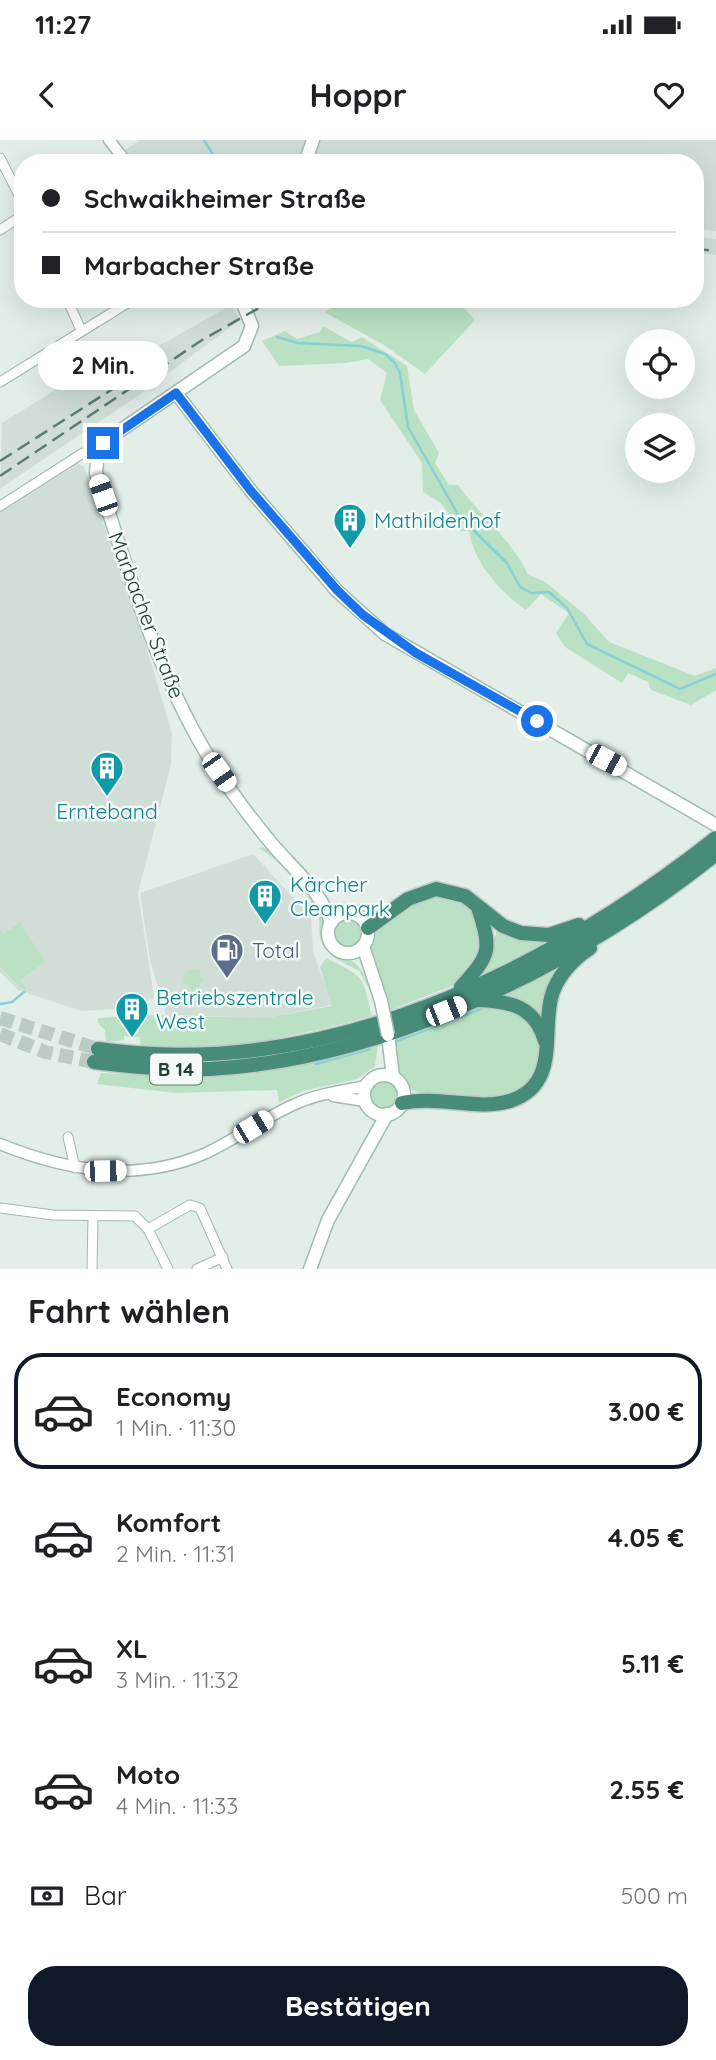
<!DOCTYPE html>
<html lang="de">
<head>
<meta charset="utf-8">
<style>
  body { margin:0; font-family:Quicksand,sans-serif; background:#f2f2f2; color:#202124; height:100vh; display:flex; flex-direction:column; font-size:26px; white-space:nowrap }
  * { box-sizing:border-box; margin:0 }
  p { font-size:23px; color:#757577 }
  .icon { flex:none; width:38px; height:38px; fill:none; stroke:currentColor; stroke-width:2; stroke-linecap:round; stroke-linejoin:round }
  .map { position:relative; height:1129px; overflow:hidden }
  .panel { display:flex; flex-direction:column; background:#fff; flex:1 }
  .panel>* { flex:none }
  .top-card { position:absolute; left:14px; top:14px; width:690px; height:154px; border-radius:28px; box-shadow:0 7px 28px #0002; display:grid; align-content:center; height:154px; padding:0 28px; background:#fff }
  .buttons { position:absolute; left:625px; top:189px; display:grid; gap:14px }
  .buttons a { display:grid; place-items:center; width:70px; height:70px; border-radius:50%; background:#fff; box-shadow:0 7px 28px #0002; font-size:35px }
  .end { position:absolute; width:32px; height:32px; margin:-16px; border:9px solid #1a73e8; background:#fff; box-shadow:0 0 0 4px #fff }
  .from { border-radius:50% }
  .bubble { position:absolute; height:49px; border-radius:24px; background:#fff; box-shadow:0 7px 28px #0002; font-size:23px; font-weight:700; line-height:49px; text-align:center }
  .car { position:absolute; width:21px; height:42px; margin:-21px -10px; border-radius:9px; box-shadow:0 0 5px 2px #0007; background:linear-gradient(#fff 24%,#345 0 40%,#fff 0 76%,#345 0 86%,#fff 0) }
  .top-card b { display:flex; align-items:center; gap:24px; height:66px; font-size:26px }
  .top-card b+b { border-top:2px solid #e0e0e0 }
  .top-card i { width:18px; height:18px; background:#202124 }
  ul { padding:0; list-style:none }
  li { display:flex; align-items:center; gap:21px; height:116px; margin:0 14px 10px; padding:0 14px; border:4px solid transparent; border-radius:28px }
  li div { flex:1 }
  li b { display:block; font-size:26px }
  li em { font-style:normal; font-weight:700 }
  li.current { border-color:#111827 }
  li>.icon { width:63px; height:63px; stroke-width:1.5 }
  h2 { padding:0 28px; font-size:32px; line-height:84px }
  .pay { display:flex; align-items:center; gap:18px; height:77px; padding:0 28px; font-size:26px }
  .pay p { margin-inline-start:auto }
  .cta { display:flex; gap:14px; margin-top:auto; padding:14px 28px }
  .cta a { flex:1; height:80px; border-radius:28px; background:#111827; color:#fff; font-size:28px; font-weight:700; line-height:80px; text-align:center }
  .status { display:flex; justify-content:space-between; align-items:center; height:49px; padding:0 35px; background:#fff; direction:ltr }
  .status svg { height:19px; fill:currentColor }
  header { display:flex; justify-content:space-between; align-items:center; height:91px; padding:0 28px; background:#fff; font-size:32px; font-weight:700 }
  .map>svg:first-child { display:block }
  .built { fill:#d1ded8 }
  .green { fill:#bae1c3 }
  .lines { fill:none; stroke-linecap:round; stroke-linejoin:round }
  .stream { stroke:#86d0d8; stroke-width:2.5 }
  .trunk-tunnel { stroke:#bcccc5; stroke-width:14; stroke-dasharray:14 7; stroke-linecap:butt }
  .minor-casing { stroke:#a5b7b0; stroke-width:11 }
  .tertiary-casing { stroke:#a5b7b0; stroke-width:13 }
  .secondary-casing { stroke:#a0bbb0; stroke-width:15 }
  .trunk-casing { stroke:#c1cac7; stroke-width:17 }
  .minor { stroke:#fff; stroke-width:9 }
  .tertiary { stroke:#fff; stroke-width:10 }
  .secondary { stroke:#fff; stroke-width:12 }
  .trunk { stroke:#468c79; stroke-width:14 }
  .rail { stroke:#5b7d72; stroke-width:2.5; stroke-dasharray:14 7; stroke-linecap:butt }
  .secondary-bridge-casing { stroke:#a0bbb0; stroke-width:15; stroke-linecap:butt }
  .secondary-bridge { stroke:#fff; stroke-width:12 }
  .route { stroke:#1a73e8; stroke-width:9 }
  .labels { text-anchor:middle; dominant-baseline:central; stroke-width:5; stroke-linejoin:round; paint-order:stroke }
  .shield { fill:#f4faf7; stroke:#607971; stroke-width:2 }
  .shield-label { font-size:19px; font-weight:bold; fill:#214237 }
  .culture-label { font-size:21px; fill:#0d838f; stroke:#f4faf7; text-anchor:start }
  .street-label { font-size:21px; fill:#214237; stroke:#f4faf7 }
  .service-label { font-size:21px; fill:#4e5e75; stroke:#f4faf7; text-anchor:start }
</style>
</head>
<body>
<div class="status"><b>11:27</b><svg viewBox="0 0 49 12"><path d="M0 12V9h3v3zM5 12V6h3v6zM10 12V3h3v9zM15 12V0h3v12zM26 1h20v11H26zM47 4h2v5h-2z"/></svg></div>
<header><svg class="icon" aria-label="back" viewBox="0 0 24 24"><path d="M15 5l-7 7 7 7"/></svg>Hoppr<svg class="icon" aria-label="heart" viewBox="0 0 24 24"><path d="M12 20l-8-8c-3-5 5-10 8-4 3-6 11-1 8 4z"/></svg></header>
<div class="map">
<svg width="716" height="1129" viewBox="0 0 716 1129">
  <rect width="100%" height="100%" fill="#e3eee9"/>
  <g class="built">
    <path d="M140 0H716V91L695 89V23H129L121 13Z"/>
    <path d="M695 97 716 99V115L695 113Z"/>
    <path d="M231 165 240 180 136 257 0 349 2 283 116 212 125 225Z"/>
    <path d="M74 321 84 327 152 525 172 594 171 624 138 753 154 857 130 868 81 871 18 850 0 832V371Z"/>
    <path d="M253 714 311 777 313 812 333 865 265 878 166 875 150 820 140 753Z"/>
  </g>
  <g class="green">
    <path d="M349 159H456L475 180 425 234 384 205 324 172Z"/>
    <path d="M323 186 352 202 362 197 407 226 414 270 439 313 435 323 449 345H458C479 374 514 402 528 435L544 441 584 474 609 502 695 536 716 528V550L691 565 651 550 648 542 628 533 622 543 565 507 556 493 569 473 541 454 526 470C500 452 474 423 469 391H460L441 363 423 352 422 323 380 260 387 233 368 219 346 223 279 226 262 201 285 191 297 199 320 192Z"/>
    <path d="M263 707 271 712 322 773 326 784 322 802C317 794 321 784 318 775 311 757 275 714 258 708Z"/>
    <path d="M431 754C474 762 477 769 483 811L459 843 390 870C383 844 360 810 377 785Z"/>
    <circle cx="348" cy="793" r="16"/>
    <path d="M20 782 45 822 20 840 27 850 20 847 0 826V790L4 794Z"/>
    <path d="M489 784 550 800 477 837 491 799 496 796V790Z"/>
    <path d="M338 815C361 821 365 835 373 856L359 831 331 816Z"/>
    <path d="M326 818C366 838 362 835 372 876 292 898 223 911 140 907V897L124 896V900L106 902 105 890 98 883V878L149 875 265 878 332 866 320 827Z"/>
    <path d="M565 822 545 881 497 857Z"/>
    <path d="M199 829 203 842 199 843 204 858 183 842 185 832Z"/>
    <path d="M495 865 525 875 541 903C539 913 539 927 534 936 517 971 445 955 414 951 392 940 398 919 395 899L479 867Z"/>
    <path d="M378 905 375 926 357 939 303 951 279 962 277 950 176 953 97 944 101 933 157 936 158 939 160 935C235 938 305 926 378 905Z"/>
    <circle cx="385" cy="954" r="16"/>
  </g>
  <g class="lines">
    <g class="stream">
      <path d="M204 0 218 23"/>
      <path d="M277 197 298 203 361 206 385 214 395 223 400 233 408 287 459 376 507 423 520 447 531 453 549 452 567 468 587 504 680 549 716 534"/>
      <path d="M0 864 12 862 24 852"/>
      <path d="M397 901 486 867"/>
      <path d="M316 924 370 909"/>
    </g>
    <g class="trunk-tunnel">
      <path d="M0 878 98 909"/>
      <path d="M0 894 45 912 94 922"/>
    </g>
    <defs>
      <g id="minor">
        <path d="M0 18 23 63"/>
        <path d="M108 23 121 14"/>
        <path d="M0 90 23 75"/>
        <path d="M67 159 81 190"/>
        <path d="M0 242 134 159"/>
        <path d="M0 366 83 313 98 309"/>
        <path d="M68 997 75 1028"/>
        <path d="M0 1068 53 1075 135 1076 148 1089 168 1129"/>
        <path d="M148 1089 190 1065 200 1068 227 1129"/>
        <path d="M92 1129 93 1077"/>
        <path d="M197 1129 223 1117"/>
      </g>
      <g id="tertiary">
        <path d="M109 0 127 23"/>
        <path d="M333 956 365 961"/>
        <path d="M0 1004C66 1031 136 1043 204 1014 235 1000 262 979 293 965 316 954 341 951 366 946"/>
      </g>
      <g id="secondary">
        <path d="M305 23 313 0"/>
        <path d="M241 159 252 186 244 206 105 301 98 309 96 333C127 427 154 525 205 611 223 641 245 671 267 698 287 724 322 750 331 783"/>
        <path d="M176 253 251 351 308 417 336 450 385 494 716 685"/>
        <circle cx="348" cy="793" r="20"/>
        <path d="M363 806 381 861"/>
        <path d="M388 895 393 937"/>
        <circle cx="384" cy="955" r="20"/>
        <path d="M310 1129 328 1080 387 974"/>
      </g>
      <g id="trunk">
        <path d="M368 788 408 759 436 749 465 756 503 786 521 793 549 795 579 785"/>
        <path d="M461 847C492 813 491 810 478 767"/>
        <path d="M477 860C510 861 535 866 545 901"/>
        <path d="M98 909C323 941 543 834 716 698"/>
        <path d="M94 922C133 927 171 931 210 929 389 919 578 824 716 714"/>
        <path d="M402 963C437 955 479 971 510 961 559 945 542 896 551 858 556 837 573 819 590 808"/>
      </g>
    </defs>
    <use href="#minor" class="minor-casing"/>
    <use href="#tertiary" class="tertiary-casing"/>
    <use href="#secondary" class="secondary-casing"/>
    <use href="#trunk" class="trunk-casing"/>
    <use href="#minor" class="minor"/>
    <use href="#tertiary" class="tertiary"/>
    <use href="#secondary" class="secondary"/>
    <use href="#trunk" class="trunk"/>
    <g class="rail">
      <path d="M695 109 716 111"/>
      <path d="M0 321 136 234"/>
      <path d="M0 336 202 200 275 159"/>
    </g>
    <defs>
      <path id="secondary-bridge" d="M381 861 388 895"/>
    </defs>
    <use href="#secondary-bridge" class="secondary-bridge-casing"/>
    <use href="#secondary-bridge" class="secondary-bridge"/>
  </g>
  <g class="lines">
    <path class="route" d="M103 303 176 253 251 351 337 450 363 475 416 513 537 581"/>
  </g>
  <defs>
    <symbol id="building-pin" viewBox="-11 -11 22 30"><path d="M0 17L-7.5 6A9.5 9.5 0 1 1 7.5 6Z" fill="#0f9aa8" stroke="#f4faf7"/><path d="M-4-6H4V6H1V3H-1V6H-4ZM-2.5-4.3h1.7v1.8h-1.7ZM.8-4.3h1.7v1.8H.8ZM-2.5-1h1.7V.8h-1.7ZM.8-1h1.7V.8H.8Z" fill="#fff"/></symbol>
    <symbol id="fuel-pin" viewBox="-11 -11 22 30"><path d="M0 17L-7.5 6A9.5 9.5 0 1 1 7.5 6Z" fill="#5c6f8a" stroke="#f4faf7"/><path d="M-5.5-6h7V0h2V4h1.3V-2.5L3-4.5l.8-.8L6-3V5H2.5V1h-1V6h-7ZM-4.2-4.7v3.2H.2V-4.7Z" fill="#fff"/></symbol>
  </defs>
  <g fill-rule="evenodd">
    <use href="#building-pin" x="331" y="361" width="38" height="52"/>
    <use href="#building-pin" x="88" y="609" width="38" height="52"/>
    <use href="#building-pin" x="246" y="737" width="38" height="52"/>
    <use href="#fuel-pin" x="208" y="791" width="38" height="52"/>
    <use href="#building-pin" x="113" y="850" width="38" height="52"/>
  </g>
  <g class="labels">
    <rect class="shield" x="150" y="913.5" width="52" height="31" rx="5"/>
    <g class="shield-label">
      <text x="176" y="929">B 14</text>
    </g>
    <g class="culture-label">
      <text x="374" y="380">Mathildenhof</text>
      <text x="107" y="671" text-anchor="middle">Ernteband</text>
      <text x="290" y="744">Kärcher<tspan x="290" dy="24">Cleanpark</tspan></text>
      <text x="156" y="857">Betriebszentrale<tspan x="156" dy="24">West</tspan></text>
    </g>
    <g class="street-label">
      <text transform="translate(147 475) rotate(69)">Marbacher Straße</text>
    </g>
    <g class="service-label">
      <text x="252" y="810">Total</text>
    </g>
  </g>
</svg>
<div class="buttons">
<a><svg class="icon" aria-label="locate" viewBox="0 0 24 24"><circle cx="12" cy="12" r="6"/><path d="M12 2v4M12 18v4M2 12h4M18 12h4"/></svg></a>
<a><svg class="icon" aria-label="layers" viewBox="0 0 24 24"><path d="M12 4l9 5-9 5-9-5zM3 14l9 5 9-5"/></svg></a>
</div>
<i class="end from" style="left:537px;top:581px"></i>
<i class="end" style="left:103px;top:303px"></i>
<div class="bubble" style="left:38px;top:201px;width:130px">2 Min.</div>
<i class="car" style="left:103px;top:355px;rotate:341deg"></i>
<i class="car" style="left:606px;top:620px;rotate:118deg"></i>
<i class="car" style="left:219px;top:632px;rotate:145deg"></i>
<i class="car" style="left:446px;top:871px;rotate:68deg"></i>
<i class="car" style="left:253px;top:987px;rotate:59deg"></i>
<i class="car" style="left:105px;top:1031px;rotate:89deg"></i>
<div class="top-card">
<b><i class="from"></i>Schwaikheimer Straße</b>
<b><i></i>Marbacher Straße</b>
</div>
</div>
<section class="panel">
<h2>Fahrt wählen</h2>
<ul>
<li class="current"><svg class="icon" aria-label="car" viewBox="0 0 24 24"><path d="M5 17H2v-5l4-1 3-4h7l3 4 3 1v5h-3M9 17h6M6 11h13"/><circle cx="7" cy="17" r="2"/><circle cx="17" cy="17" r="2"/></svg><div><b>Economy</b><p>1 Min. · 11:30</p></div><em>3.00 €</em></li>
<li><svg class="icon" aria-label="car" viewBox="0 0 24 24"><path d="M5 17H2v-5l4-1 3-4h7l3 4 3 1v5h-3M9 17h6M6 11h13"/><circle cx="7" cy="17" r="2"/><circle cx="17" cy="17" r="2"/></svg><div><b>Komfort</b><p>2 Min. · 11:31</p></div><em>4.05 €</em></li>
<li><svg class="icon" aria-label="car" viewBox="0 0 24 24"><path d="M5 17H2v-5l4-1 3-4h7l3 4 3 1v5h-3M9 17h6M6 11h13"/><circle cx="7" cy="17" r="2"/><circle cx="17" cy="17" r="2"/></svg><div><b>XL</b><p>3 Min. · 11:32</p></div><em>5.11 €</em></li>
<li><svg class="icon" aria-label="car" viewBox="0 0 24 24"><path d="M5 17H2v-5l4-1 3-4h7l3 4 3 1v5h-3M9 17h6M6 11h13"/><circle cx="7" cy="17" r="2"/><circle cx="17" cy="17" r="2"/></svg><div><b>Moto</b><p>4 Min. · 11:33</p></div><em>2.55 €</em></li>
</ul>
<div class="pay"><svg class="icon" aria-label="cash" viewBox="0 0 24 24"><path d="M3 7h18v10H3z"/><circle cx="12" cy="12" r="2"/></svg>Bar<p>500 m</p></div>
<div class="cta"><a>Bestätigen</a></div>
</section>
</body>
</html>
